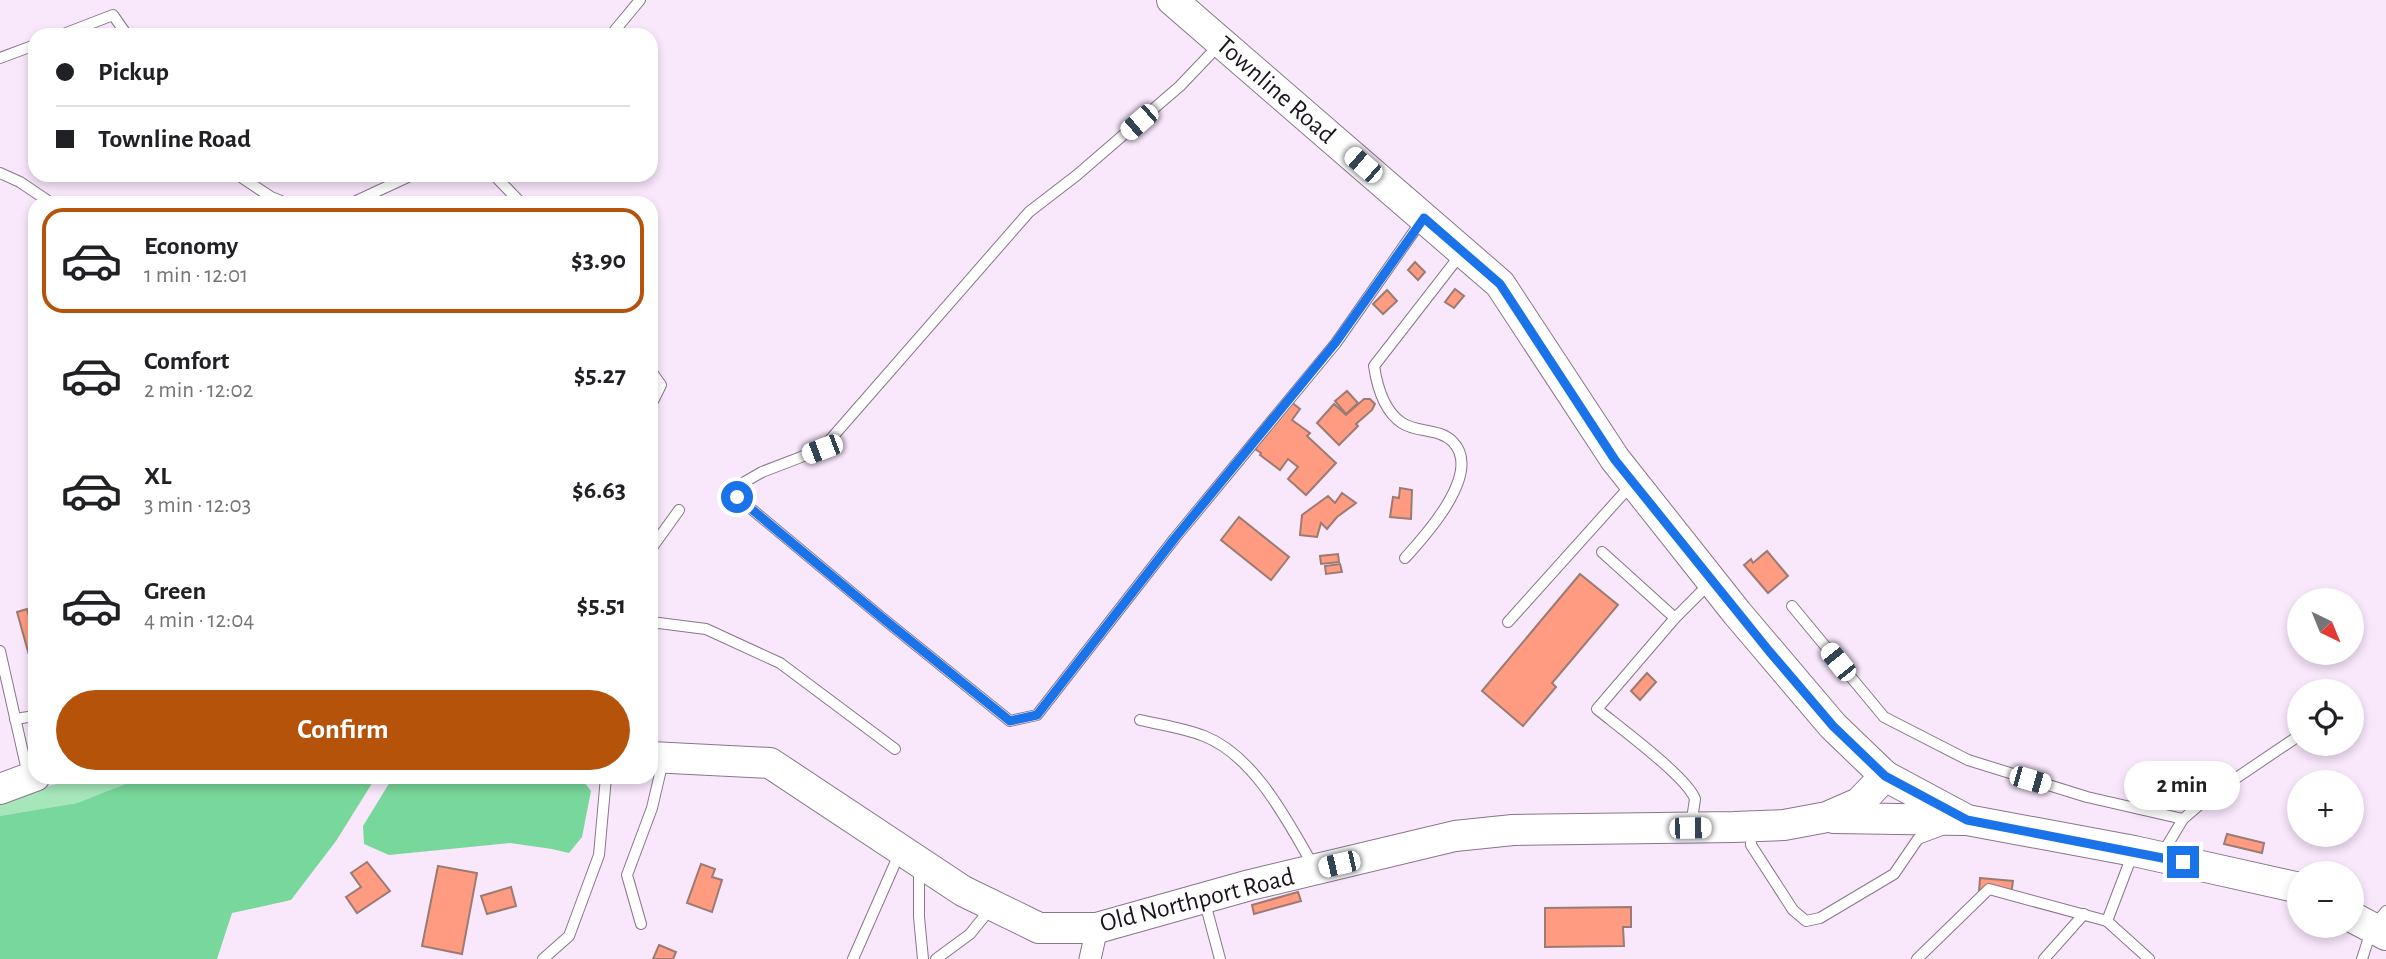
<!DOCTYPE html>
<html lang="en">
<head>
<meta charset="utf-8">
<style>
  body { margin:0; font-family:"Alegreya Sans",sans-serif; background:#f6f6f6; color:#202124; height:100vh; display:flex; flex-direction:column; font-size:26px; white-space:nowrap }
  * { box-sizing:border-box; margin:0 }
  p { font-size:23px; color:#757577 }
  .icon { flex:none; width:38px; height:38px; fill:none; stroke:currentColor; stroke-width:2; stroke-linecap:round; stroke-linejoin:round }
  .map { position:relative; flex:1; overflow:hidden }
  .panel { position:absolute; left:28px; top:196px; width:630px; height:588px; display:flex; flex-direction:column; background:#fff; border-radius:21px; box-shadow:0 4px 10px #0003 }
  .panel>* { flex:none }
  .top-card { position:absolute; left:28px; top:28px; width:630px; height:154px; border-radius:21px; box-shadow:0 4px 10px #0003; display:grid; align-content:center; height:154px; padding:0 28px; background:#fff }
  .needle { width:46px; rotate:137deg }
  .tools { position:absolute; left:2287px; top:588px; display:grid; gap:14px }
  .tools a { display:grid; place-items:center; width:77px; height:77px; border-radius:50%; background:#fff; box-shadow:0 4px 10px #0003; font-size:35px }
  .end { position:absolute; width:32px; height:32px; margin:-16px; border:9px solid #1a73e8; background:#fff; box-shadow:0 0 0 4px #fff }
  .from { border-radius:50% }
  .bubble { position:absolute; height:49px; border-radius:24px; background:#fff; box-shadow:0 4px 10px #0003; font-size:23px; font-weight:600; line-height:49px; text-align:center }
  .car { position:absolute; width:21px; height:42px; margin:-21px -10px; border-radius:9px; box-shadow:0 0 5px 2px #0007; background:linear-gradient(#fff 24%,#345 0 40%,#fff 0 76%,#345 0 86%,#fff 0) }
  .top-card b { display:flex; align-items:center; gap:24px; height:66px; font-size:26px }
  .top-card b+b { border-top:2px solid #e0e0e0 }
  .top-card i { width:18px; height:18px; background:#202124 }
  ul { padding:12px 0 0; list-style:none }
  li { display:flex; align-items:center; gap:21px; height:105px; margin:0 14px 10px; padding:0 14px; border:4px solid transparent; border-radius:21px }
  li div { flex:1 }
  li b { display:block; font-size:26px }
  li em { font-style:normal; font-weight:600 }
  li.current { border-color:#b45309 }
  li>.icon { width:63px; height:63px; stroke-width:1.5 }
  .action { display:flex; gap:14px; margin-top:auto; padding:14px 28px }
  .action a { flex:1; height:80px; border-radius:42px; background:#b45309; color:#fff; font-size:28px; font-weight:600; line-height:80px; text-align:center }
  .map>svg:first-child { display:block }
  .green { fill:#a6e7ba }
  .forest { fill:#78d79a }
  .building { fill:#ff9b80; stroke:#9b7b72; stroke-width:2 }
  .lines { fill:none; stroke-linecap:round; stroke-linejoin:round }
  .service-casing { stroke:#89758c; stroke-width:12 }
  .minor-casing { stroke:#89758c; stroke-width:23 }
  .secondary-casing { stroke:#89758c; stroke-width:32 }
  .service { stroke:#fff; stroke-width:10 }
  .minor { stroke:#fff; stroke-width:21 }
  .secondary { stroke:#fff; stroke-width:30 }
  .route { stroke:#1a73e8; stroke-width:9 }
  .labels { text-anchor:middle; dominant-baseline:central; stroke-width:5; stroke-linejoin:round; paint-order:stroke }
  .street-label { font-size:26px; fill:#1c141d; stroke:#fff }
</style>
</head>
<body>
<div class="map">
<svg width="2386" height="959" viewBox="0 0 2386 959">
  <rect width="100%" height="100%" fill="#f9e7fc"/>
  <path class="green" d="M83 777H143L77 803 0 816V799Z"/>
  <g class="forest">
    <path d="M143 777H376L336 841 291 900 232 913 217 959H0V816L77 803Z"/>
    <path d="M393 777H508L584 782 591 791 582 837 569 853 552 849 510 843 389 855 364 844 363 826Z"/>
  </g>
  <g class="building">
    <path d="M1415 262 1425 272 1418 280 1408 270Z"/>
    <path d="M1455 289 1464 296 1454 308 1445 302Z"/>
    <path d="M1387 290 1397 301 1383 314 1373 304Z"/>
    <path d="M1347 391 1358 403 1346 414 1335 401Z"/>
    <path d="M1364 399H1370L1375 404 1372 410 1356 424 1358 426 1339 445 1317 423 1334 404 1346 415Z"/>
    <path d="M1290 401 1300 409 1292 420 1310 433 1307 436 1336 463 1306 495 1288 479 1298 467 1288 459 1280 470 1260 455 1261 453 1255 449Z"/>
    <path d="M1400 488 1412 490 1411 519 1390 517 1393 497 1399 498Z"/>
    <path d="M1342 493 1356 503 1337 517 1327 529 1321 523 1317 537 1300 535 1302 515 1328 496 1335 503Z"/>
    <path d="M1239 517 1289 557 1271 580 1221 540Z"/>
    <path d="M1767 551 1788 576 1768 593 1744 565 1751 559 1753 563Z"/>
    <path d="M1338 554 1339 562 1321 564 1320 556Z"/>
    <path d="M1340 564 1342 572 1326 574 1325 566Z"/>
    <path d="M1580 574 1618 605 1552 683 1556 687 1523 726 1482 691Z"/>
    <path d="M27 609 35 638V653L29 655 17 612Z"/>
    <path d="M1647 673 1656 682 1640 700 1631 691Z"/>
    <path d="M2227 834 2264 843 2262 853 2224 844Z"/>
    <path d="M367 862 390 891 357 913 346 897 361 887 351 873Z"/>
    <path d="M701 864 715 869 712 877 722 880 712 912 687 903Z"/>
    <path d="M438 866 477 873 462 954 422 946Z"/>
    <path d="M1980 878 2013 881 2011 895 1979 892Z"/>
    <path d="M511 887 516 906 487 914 481 896Z"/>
    <path d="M1298 892 1301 901 1254 914 1252 905Z"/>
    <path d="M1631 907V927H1623L1624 946 1545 947V908Z"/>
    <path d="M659 945 676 952 673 959H653Z"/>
  </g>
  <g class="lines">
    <defs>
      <g id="service">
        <path d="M61 35 113 15 127 35"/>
        <path d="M611 35 640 0"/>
        <path d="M1220 44 1180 86 1077 175 1029 212 822 449 762 472 736 487 737 497 886 621 1010 721 1037 715 1175 538 1336 343 1422 220"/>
        <path d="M0 58 35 45"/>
        <path d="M0 173 20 182 51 203"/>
        <path d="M238 175 271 197 286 203"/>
        <path d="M494 175 521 203"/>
        <path d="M352 203 412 175"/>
        <path d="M651 371 661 385 651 405"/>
        <path d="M651 549 679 510"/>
        <path d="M1602 552 1675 618"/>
        <path d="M1405 558C1425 536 1483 473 1453 442 1440 428 1417 433 1402 423 1384 411 1377 386 1374 366L1461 254"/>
        <path d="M1792 606 1884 717 1968 760 2087 797 2183 819"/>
        <path d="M651 622 706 629 780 663 895 749"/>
        <path d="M1508 622 1632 484"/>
        <path d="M0 651 28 775"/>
        <path d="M15 719 35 716"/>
        <path d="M1140 720C1161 725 1184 728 1204 736 1255 756 1288 822 1314 867"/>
        <path d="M1691 826 1695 799C1687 777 1619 727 1597 709L1675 618 1710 583"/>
        <path d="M1750 827 1751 845 1793 910 1806 921 1820 918 1894 874 1918 839 1942 830"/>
        <path d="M2133 853 2107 921 2149 959"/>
        <path d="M2162 854 2183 819 2211 795 2300 735"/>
        <path d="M919 868V917L923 959"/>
        <path d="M1204 899 1220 959"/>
        <path d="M641 924 627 875 652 808 663 761"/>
        <path d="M543 959 569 936 599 855 606 777"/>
        <path d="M853 959 900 852"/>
        <path d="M936 959 970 934 991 908"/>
        <path d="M1917 959 1989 889 2107 921"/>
        <path d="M2044 959 2084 914"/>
        <path d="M2362 959 2372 928 2386 911"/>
      </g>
      <path id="minor" d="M1090 959 1097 928"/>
      <g id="secondary">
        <path d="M1172 0 1500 284 1615 459 1737 613 1833 726 1885 776 1967 820 2134 851 2300 888"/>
        <path d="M651 757 770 763 963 891 1039 928H1097L1250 885 1455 836 1513 830 1734 827 1784 825 1827 817 1859 803 1885 776"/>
        <path d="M0 789 35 776"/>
        <path d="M1834 818 1963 820"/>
        <path d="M2352 917 2386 935"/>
      </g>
    </defs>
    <use href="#service" class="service-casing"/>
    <use href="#minor" class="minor-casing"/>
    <use href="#secondary" class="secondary-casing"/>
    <use href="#service" class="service"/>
    <use href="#minor" class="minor"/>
    <use href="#secondary" class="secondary"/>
  </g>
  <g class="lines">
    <path class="route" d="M737 497 886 621 1010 721 1037 715 1175 538 1336 342 1424 218 1500 284 1615 460 1769 651 1833 726 1885 776 1967 820 2183 862"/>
  </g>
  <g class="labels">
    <g class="street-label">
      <text transform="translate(1276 90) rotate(41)">Townline Road</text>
      <text transform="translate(1197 900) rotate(-14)">Old Northport Road</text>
    </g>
  </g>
</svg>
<div class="tools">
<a><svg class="needle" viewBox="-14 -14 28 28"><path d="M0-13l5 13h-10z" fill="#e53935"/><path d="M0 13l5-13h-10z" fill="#757577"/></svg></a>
<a><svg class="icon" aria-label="locate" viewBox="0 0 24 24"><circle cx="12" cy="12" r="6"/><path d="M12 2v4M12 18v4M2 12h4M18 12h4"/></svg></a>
<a>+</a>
<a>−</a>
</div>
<i class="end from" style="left:737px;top:497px"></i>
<i class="end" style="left:2183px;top:862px"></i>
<div class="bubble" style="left:2124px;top:761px;width:116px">2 min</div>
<i class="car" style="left:1139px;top:122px;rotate:229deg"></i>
<i class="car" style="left:1363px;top:165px;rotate:311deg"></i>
<i class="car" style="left:822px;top:449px;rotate:249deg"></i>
<i class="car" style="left:1838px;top:662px;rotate:321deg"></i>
<i class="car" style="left:2030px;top:780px;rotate:106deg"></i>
<i class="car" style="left:1690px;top:828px;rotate:89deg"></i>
<i class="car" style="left:1339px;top:864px;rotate:257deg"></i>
<div class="top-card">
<b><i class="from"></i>Pickup</b>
<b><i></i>Townline Road</b>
</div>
<section class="panel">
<ul>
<li class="current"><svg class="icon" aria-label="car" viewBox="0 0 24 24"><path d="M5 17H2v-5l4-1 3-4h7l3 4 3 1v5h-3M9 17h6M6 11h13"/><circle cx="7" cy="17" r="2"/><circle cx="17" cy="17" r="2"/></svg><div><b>Economy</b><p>1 min · 12:01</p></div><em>$3.90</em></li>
<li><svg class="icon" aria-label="car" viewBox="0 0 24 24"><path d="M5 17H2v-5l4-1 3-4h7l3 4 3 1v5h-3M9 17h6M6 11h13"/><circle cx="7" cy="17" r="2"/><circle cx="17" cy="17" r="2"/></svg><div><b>Comfort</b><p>2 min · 12:02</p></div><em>$5.27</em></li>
<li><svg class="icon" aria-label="car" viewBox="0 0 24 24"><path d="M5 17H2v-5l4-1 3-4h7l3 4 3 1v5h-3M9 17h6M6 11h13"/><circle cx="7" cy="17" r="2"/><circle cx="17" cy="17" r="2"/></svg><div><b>XL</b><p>3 min · 12:03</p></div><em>$6.63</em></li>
<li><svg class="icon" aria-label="car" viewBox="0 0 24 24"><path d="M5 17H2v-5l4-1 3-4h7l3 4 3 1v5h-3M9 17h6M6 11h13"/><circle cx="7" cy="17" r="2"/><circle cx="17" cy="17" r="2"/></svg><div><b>Green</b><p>4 min · 12:04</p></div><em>$5.51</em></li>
</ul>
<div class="action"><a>Confirm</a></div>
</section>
</div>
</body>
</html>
